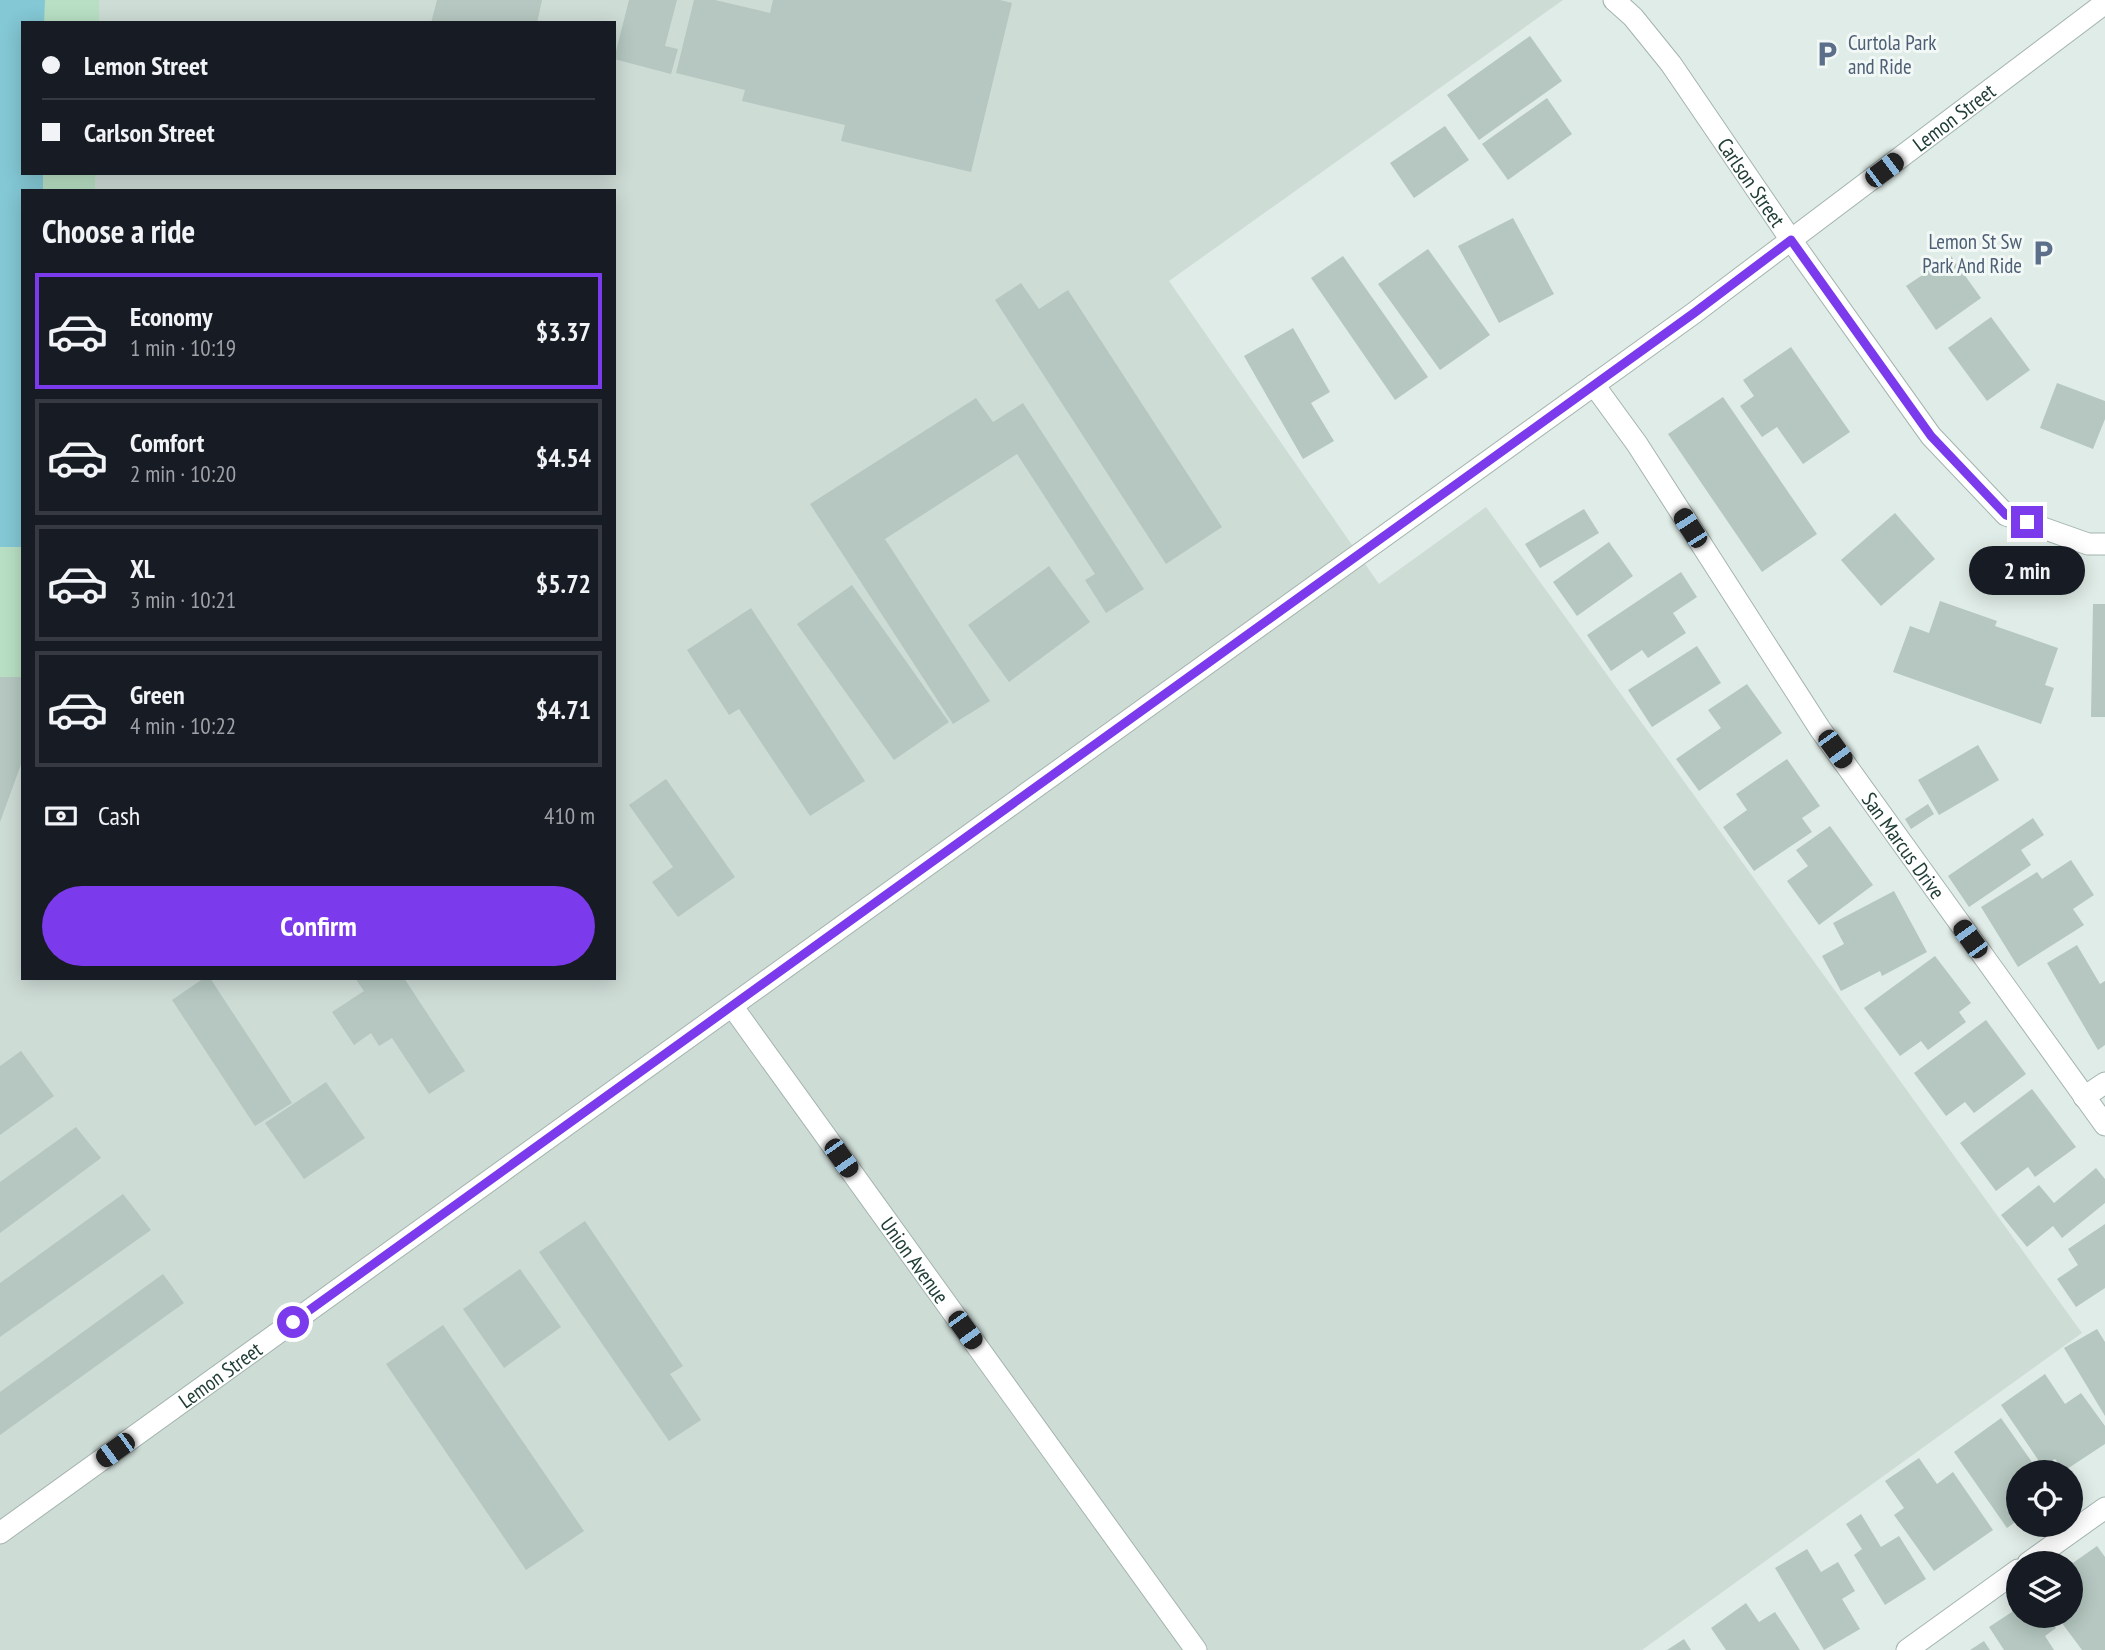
<!DOCTYPE html>
<html lang="en">
<head>
<meta charset="utf-8">
<style>
  body { margin:0; font-family:"PT Sans Narrow",sans-serif; background:#242831; color:#f1f3f6; height:100vh; display:flex; flex-direction:column; font-size:26px; white-space:nowrap }
  * { box-sizing:border-box; margin:0 }
  p { font-size:23px; color:#9ea1a6 }
  .icon { flex:none; width:38px; height:38px; fill:none; stroke:currentColor; stroke-width:2; stroke-linecap:round; stroke-linejoin:round }
  .map { position:relative; flex:1; overflow:hidden }
  .sheet { position:absolute; left:21px; top:189px; width:595px; height:791px; display:flex; flex-direction:column; background:#171b24; border-radius:0px; box-shadow:0 4px 18px #0003 }
  .sheet>* { flex:none }
  .hud { position:absolute; left:21px; top:21px; width:595px; height:154px; border-radius:0px; box-shadow:0 4px 18px #0003; display:grid; align-content:center; height:154px; padding:0 21px; background:#171b24 }
  .buttons { position:absolute; left:2006px; top:1460px; display:grid; gap:14px }
  .buttons a { display:grid; place-items:center; width:77px; height:77px; border-radius:50%; background:#171b24; box-shadow:0 4px 18px #0003; font-size:35px }
  .end { position:absolute; width:32px; height:32px; margin:-16px; border:9px solid #7c3aed; background:#fff; box-shadow:0 0 0 4px #fff }
  .from { border-radius:50% }
  .bubble { position:absolute; height:49px; border-radius:24px; background:#171b24; box-shadow:0 4px 18px #0003; font-size:23px; font-weight:700; line-height:49px; text-align:center }
  .car { position:absolute; width:21px; height:42px; margin:-21px -10px; border-radius:9px; box-shadow:0 0 5px 2px #0007; background:linear-gradient(#222 24%,#8ab4d8 0 40%,#222 0 76%,#8ab4d8 0 86%,#222 0) }
  .hud b { display:flex; align-items:center; gap:24px; height:66px; font-size:26px }
  .hud b+b { border-top:2px solid #363941 }
  .hud i { width:18px; height:18px; background:#f1f3f6 }
  ul { padding:0; list-style:none }
  li { display:flex; align-items:center; gap:21px; height:116px; margin:0 14px 10px; padding:0 7px; border:4px solid #363941; border-radius:0px }
  li div { flex:1 }
  li b { display:block; font-size:26px }
  li em { font-style:normal; font-weight:700 }
  li.selected { border-color:#7c3aed }
  li>.icon { width:63px; height:63px; stroke-width:1.5 }
  h2 { padding:0 21px; font-size:32px; line-height:84px }
  .pay { display:flex; align-items:center; gap:18px; height:77px; padding:0 21px; font-size:26px }
  .pay p { margin-inline-start:auto }
  .button { display:flex; gap:14px; margin-top:auto; padding:14px 21px }
  .button a { flex:1; height:80px; border-radius:42px; background:#7c3aed; color:#fff; font-size:28px; font-weight:700; line-height:80px; text-align:center }
  .map>svg:first-child { display:block }
  .built { fill:#cedcd6 }
  .green { fill:#b8dfc3 }
  .water { fill:#84c8d5 }
  .building { fill:#b5c7c0 }
  .lines { fill:none; stroke-linecap:round; stroke-linejoin:round }
  .minor-casing { stroke:#a3b4ae; stroke-width:23 }
  .tertiary-casing { stroke:#a3b4ae; stroke-width:23 }
  .minor { stroke:#fff; stroke-width:21 }
  .tertiary { stroke:#fff; stroke-width:21 }
  .route { stroke:#7c3aed; stroke-width:9 }
  .labels { text-anchor:middle; dominant-baseline:central; stroke-width:6; stroke-linejoin:round; paint-order:stroke }
  .service-label { font-size:21px; fill:#4e5e75; stroke:#f1f8f5; text-anchor:start }
  .street-label { font-size:21px; fill:#203e36; stroke:#f1f8f5 }
</style>
</head>
<body>
<div class="map">
<svg width="2105" height="1650" viewBox="0 0 2105 1650">
  <rect width="100%" height="100%" fill="#e0ece7"/>
  <path class="built" d="M99 0H1563L1169 281 1379 584 1486 507 2082 1333 1642 1650H0V677H23V978H614V191H95L96 173H614V23H99Z"/>
  <path class="green" d="M0 0H99V23H23V173H96L95 191H23V677H0Z"/>
  <path class="water" d="M0 0H45L44 23H23V173H43V191H23V547H0Z"/>
  <g class="building">
    <path d="M437 0H542L537 23H431Z"/>
    <path d="M629 0H677L665 46 678 49 671 74 614 59Z"/>
    <path d="M694 0H715L770 13 773 0H1000L1012 3 971 172 841 141 845 125 742 101 745 90 676 73Z"/>
    <path d="M1530 36 1562 81 1479 140 1447 95Z"/>
    <path d="M1547 98 1572 134 1508 180 1482 144Z"/>
    <path d="M1445 126 1469 160 1414 198 1390 163Z"/>
    <path d="M1513 218 1554 294 1499 323 1458 246Z"/>
    <path d="M1428 249 1490 335 1440 370 1378 284Z"/>
    <path d="M1343 256 1428 377 1395 400 1311 278Z"/>
    <path d="M1951 256 1981 298 1936 330 1906 286Z"/>
    <path d="M1021 283 1039 309 1068 290 1222 527 1166 564 995 300Z"/>
    <path d="M1991 317 2030 370 1987 401 1948 348Z"/>
    <path d="M1293 328 1330 392 1311 403 1334 441 1303 459 1244 356Z"/>
    <path d="M1791 347 1850 432 1803 464 1777 427 1762 437 1740 406 1754 396 1743 380Z"/>
    <path d="M2057 383 2105 401V419L2093 449 2040 428Z"/>
    <path d="M1723 397 1817 534 1762 572 1668 434Z"/>
    <path d="M976 398 993 422 1023 403 1144 589 1106 613 1085 580 1095 574 1017 454 885 539 990 701 953 724 810 504Z"/>
    <path d="M1584 509 1599 533 1540 568 1525 544Z"/>
    <path d="M1895 513 1935 559 1881 606 1841 560Z"/>
    <path d="M1609 542 1633 576 1577 616 1553 582Z"/>
    <path d="M1049 566 1090 622 1009 682 968 625Z"/>
    <path d="M1681 572 1697 597 1673 613 1686 633 1648 658 1642 650 1611 671 1587 635Z"/>
    <path d="M852 585 949 722 894 760 797 624Z"/>
    <path d="M1940 601 1997 621 1995 626 2058 648 2045 685 2054 688 2041 724 1893 672 1910 626 1929 633Z"/>
    <path d="M2093 604H2105V717H2091Z"/>
    <path d="M751 608 865 781 810 816 739 709 729 715 687 650Z"/>
    <path d="M1697 646 1721 683 1652 727 1628 690Z"/>
    <path d="M0 677H23V759L0 822Z"/>
    <path d="M1747 684 1782 733 1699 791 1676 759 1721 728 1708 710Z"/>
    <path d="M1978 745 1999 780 1939 815 1918 780Z"/>
    <path d="M1787 759 1820 806 1802 818 1812 832 1754 871 1723 827 1747 810 1736 794Z"/>
    <path d="M666 779 735 877 678 917 652 882 673 867 629 805Z"/>
    <path d="M1928 804 1934 814 1911 829 1905 819Z"/>
    <path d="M2033 818 2044 835 2021 850 2031 865 1969 907 1948 876Z"/>
    <path d="M1830 826 1873 885 1819 925 1787 881 1808 866 1796 850Z"/>
    <path d="M2071 860 2094 895 2073 909 2084 925 2018 967 1981 907 2037 872 2042 879Z"/>
    <path d="M1894 891 1927 952 1882 976 1880 971 1841 991 1822 956 1844 944 1833 923Z"/>
    <path d="M2077 945 2100 984 2105 981V1045L2098 1050 2047 963Z"/>
    <path d="M1935 956 1971 1003 1959 1012 1966 1022 1928 1050 1921 1041 1900 1056 1864 1008Z"/>
    <path d="M204 978H210L292 1103 255 1126 172 1000Z"/>
    <path d="M355 978H404L465 1071 429 1094 392 1038 379 1046 371 1033 354 1045 332 1012 364 991Z"/>
    <path d="M1986 1020 2026 1074 1974 1113 1965 1102 1946 1116 1914 1073Z"/>
    <path d="M21 1051 54 1096 0 1135V1066Z"/>
    <path d="M326 1082 365 1138 304 1179 265 1123Z"/>
    <path d="M2032 1089 2076 1147 2035 1177 2028 1167 1996 1191 1960 1143Z"/>
    <path d="M76 1127 101 1158 0 1233V1182Z"/>
    <path d="M2096 1168 2105 1179V1203L2062 1238 2053 1226 2027 1247 2001 1215 2039 1185 2054 1203Z"/>
    <path d="M123 1194 151 1230 0 1337V1283Z"/>
    <path d="M585 1221 683 1366 670 1374 701 1420 669 1441 539 1252Z"/>
    <path d="M2105 1224V1288L2076 1307 2057 1279 2078 1265 2068 1249Z"/>
    <path d="M520 1269 561 1327 504 1368 463 1309Z"/>
    <path d="M163 1274 184 1303 0 1435V1392Z"/>
    <path d="M443 1325 584 1531 526 1570 386 1364Z"/>
    <path d="M2097 1329 2105 1342V1416L2064 1348Z"/>
    <path d="M2045 1374 2065 1404 2081 1393 2105 1426V1444L2064 1471 2055 1459 2043 1467 2001 1405Z"/>
    <path d="M2001 1418 2039 1472H2018V1520L2007 1528 1954 1452Z"/>
    <path d="M1919 1458 1937 1484 1953 1472 1993 1530 1934 1571 1894 1515 1904 1508 1885 1481Z"/>
    <path d="M1861 1514 1881 1547 1899 1536 1926 1579 1885 1605 1854 1555 1862 1549 1846 1524Z"/>
    <path d="M2097 1546 2105 1557V1650H2082L2056 1615H2070V1565Z"/>
    <path d="M1807 1549 1821 1572 1838 1562 1855 1591 1842 1599 1860 1629 1824 1650 1775 1568Z"/>
    <path d="M1746 1603 1759 1622 1775 1612 1800 1650H1726L1711 1628Z"/>
    <path d="M2018 1608V1615H2048L2056 1628 2045 1636 2054 1650H2004L1989 1627Z"/>
    <path d="M1684 1639 1691 1650H1667Z"/>
    <path d="M1984 1641 1990 1650H1970Z"/>
  </g>
  <g class="lines">
    <defs>
      <g id="minor">
        <path id="s1" d="M1614 0 1633 17 1671 64 1791 240 1931 436 2006 515 2088 544H2105"/>
        <path id="s2" d="M1594 385 1637 444 1820 729 2105 1125"/>
        <path id="s3" d="M732 1006 1196 1650"/>
        <path d="M2084 1097 2105 1083"/>
        <path d="M2028 1563 2105 1508"/>
        <path d="M1907 1650 2018 1570"/>
      </g>
      <g id="tertiary">
        <path id="s4" d="M0 1533 1694 313 2105 3"/>
      </g>
    </defs>
    <use href="#minor" class="minor-casing"/>
    <use href="#tertiary" class="tertiary-casing"/>
    <use href="#minor" class="minor"/>
    <use href="#tertiary" class="tertiary"/>
  </g>
  <g class="lines">
    <path class="route" d="M293 1322 1694 313 1791 240 1931 436 2006 515 2027 522"/>
  </g>
  <defs>
    <symbol id="parking-bare" viewBox="-9 -9 18 18"><path d="M-3.5-5.5H1a3.5 3.5 0 0 1 0 7H-1V5.5H-3.5ZM-1-3.4V-.6H.8a1.4 1.4 0 0 0 0-2.8Z" fill="#5c6f8a" stroke="#f1f8f5" stroke-width="2.5" paint-order="stroke"/></symbol>
  </defs>
  <g fill-rule="evenodd">
    <use href="#parking-bare" x="1808" y="35" width="38" height="38"/>
    <use href="#parking-bare" x="2024" y="234" width="38" height="38"/>
  </g>
  <g class="labels">
    <g class="service-label">
      <text x="1848" y="42">Curtola Park<tspan x="1848" dy="24">and Ride</tspan></text>
      <text x="2022" y="241" text-anchor="end">Lemon St Sw<tspan x="2022" dy="24">Park And Ride</tspan></text>
    </g>
    <g class="street-label">
      <text stroke="none"><textPath href="#s4" startOffset="2413">Lemon Street</textPath></text>
      <text stroke="none"><textPath href="#s1" startOffset="229">Carlson Street</textPath></text>
      <text stroke="none"><textPath href="#s2" startOffset="555">San Marcus Drive</textPath></text>
      <text stroke="none"><textPath href="#s3" startOffset="313">Union Avenue</textPath></text>
      <text stroke="none"><textPath href="#s4" startOffset="271">Lemon Street</textPath></text>
    </g>
  </g>
</svg>
<div class="buttons">
<a><svg class="icon" aria-label="locate" viewBox="0 0 24 24"><circle cx="12" cy="12" r="6"/><path d="M12 2v4M12 18v4M2 12h4M18 12h4"/></svg></a>
<a><svg class="icon" aria-label="layers" viewBox="0 0 24 24"><path d="M12 4l9 5-9 5-9-5zM3 14l9 5 9-5"/></svg></a>
</div>
<i class="end from" style="left:293px;top:1322px"></i>
<i class="end" style="left:2027px;top:522px"></i>
<div class="bubble" style="left:1969px;top:546px;width:116px">2 min</div>
<i class="car" style="left:1884px;top:170px;rotate:53deg"></i>
<i class="car" style="left:1690px;top:528px;rotate:327deg"></i>
<i class="car" style="left:1835px;top:749px;rotate:144deg"></i>
<i class="car" style="left:1970px;top:939px;rotate:324deg"></i>
<i class="car" style="left:841px;top:1158px;rotate:145deg"></i>
<i class="car" style="left:965px;top:1330px;rotate:144deg"></i>
<i class="car" style="left:115px;top:1450px;rotate:234deg"></i>
<div class="hud">
<b><i class="from"></i>Lemon Street</b>
<b><i></i>Carlson Street</b>
</div>
<section class="sheet">
<h2>Choose a ride</h2>
<ul>
<li class="selected"><svg class="icon" aria-label="car" viewBox="0 0 24 24"><path d="M5 17H2v-5l4-1 3-4h7l3 4 3 1v5h-3M9 17h6M6 11h13"/><circle cx="7" cy="17" r="2"/><circle cx="17" cy="17" r="2"/></svg><div><b>Economy</b><p>1 min · 10:19</p></div><em>$3.37</em></li>
<li><svg class="icon" aria-label="car" viewBox="0 0 24 24"><path d="M5 17H2v-5l4-1 3-4h7l3 4 3 1v5h-3M9 17h6M6 11h13"/><circle cx="7" cy="17" r="2"/><circle cx="17" cy="17" r="2"/></svg><div><b>Comfort</b><p>2 min · 10:20</p></div><em>$4.54</em></li>
<li><svg class="icon" aria-label="car" viewBox="0 0 24 24"><path d="M5 17H2v-5l4-1 3-4h7l3 4 3 1v5h-3M9 17h6M6 11h13"/><circle cx="7" cy="17" r="2"/><circle cx="17" cy="17" r="2"/></svg><div><b>XL</b><p>3 min · 10:21</p></div><em>$5.72</em></li>
<li><svg class="icon" aria-label="car" viewBox="0 0 24 24"><path d="M5 17H2v-5l4-1 3-4h7l3 4 3 1v5h-3M9 17h6M6 11h13"/><circle cx="7" cy="17" r="2"/><circle cx="17" cy="17" r="2"/></svg><div><b>Green</b><p>4 min · 10:22</p></div><em>$4.71</em></li>
</ul>
<div class="pay"><svg class="icon" aria-label="cash" viewBox="0 0 24 24"><path d="M3 7h18v10H3z"/><circle cx="12" cy="12" r="2"/></svg>Cash<p>410 m</p></div>
<div class="button"><a>Confirm</a></div>
</section>
</div>
</body>
</html>
